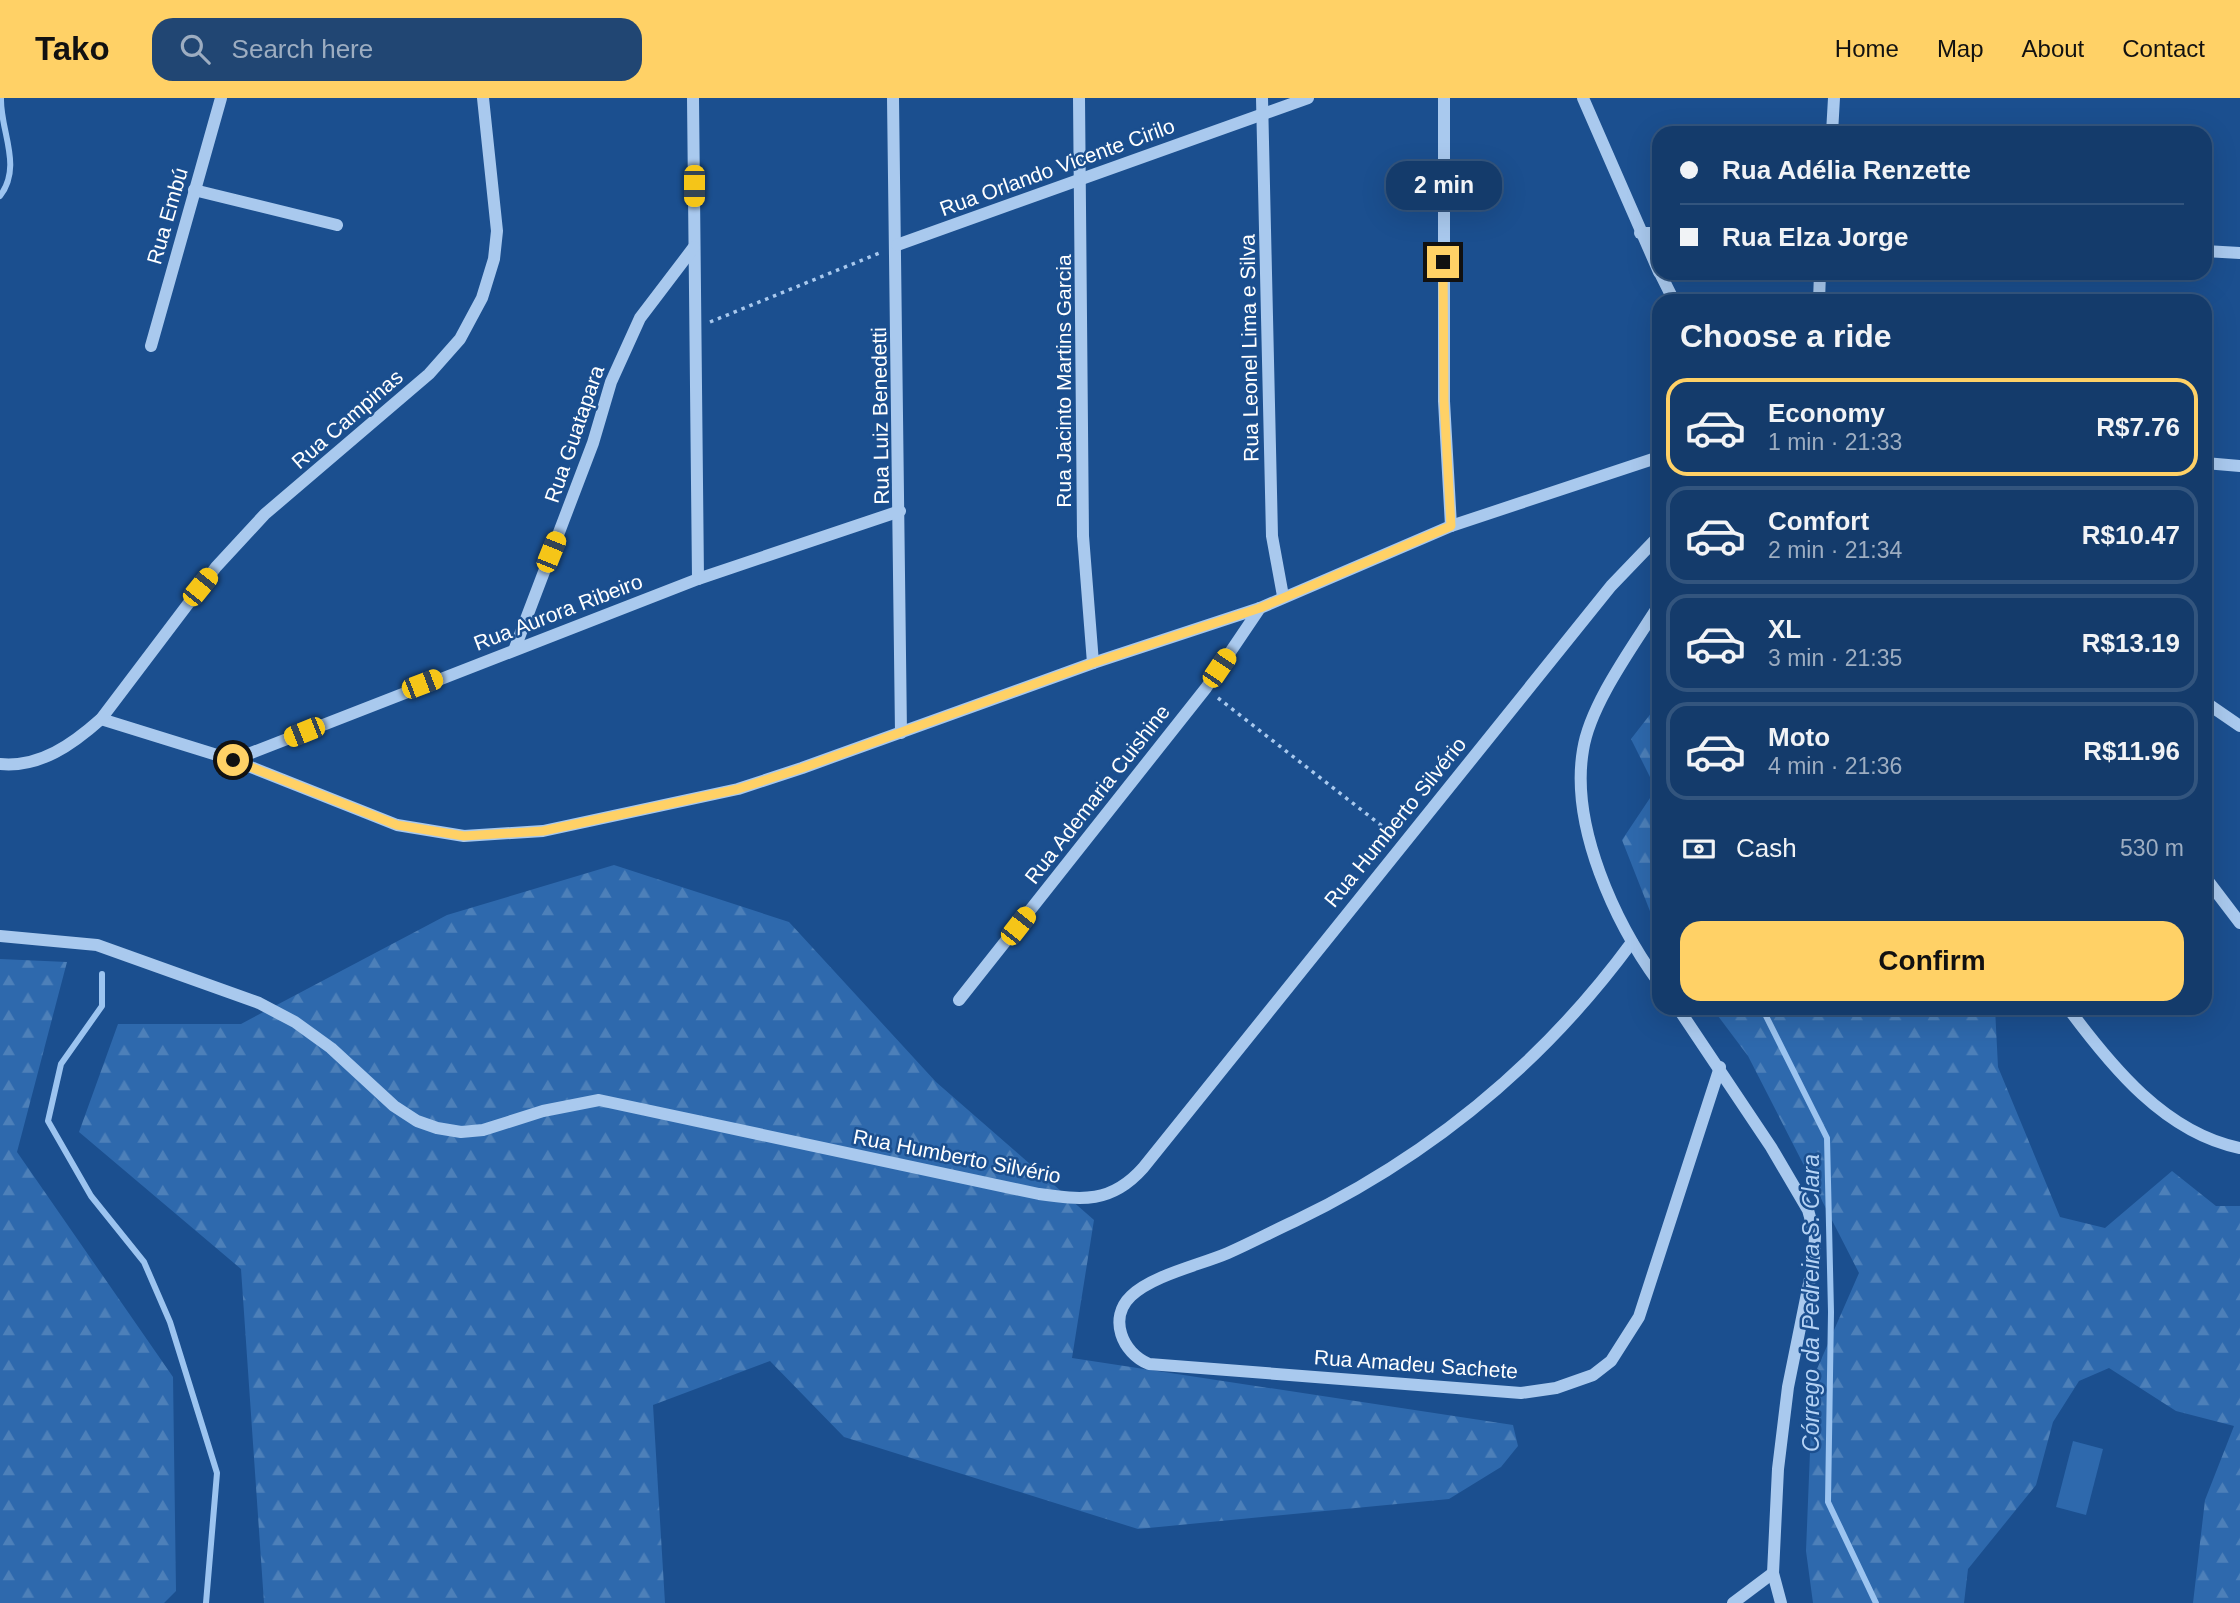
<!DOCTYPE html>
<html lang="en">
<head>
<meta charset="utf-8">
<style>
  body { margin:0; font-family:Arial,sans-serif; background:#214673; color:#f1f3f6; height:100vh; display:flex; flex-direction:column; font-size:26px; white-space:nowrap }
  * { box-sizing:border-box; margin:0 }
  p { font-size:23px; color:#9dadc1 }
  .icon { flex:none; width:38px; height:38px; fill:none; stroke:currentColor; stroke-width:2; stroke-linecap:round; stroke-linejoin:round }
  .map { position:relative; flex:1; overflow:hidden }
  .panel { position:absolute; left:1652px; top:196px; width:560px; height:721px; display:flex; flex-direction:column; background:#143b6b; border-radius:21px; box-shadow:0 7px 28px #0002,0 0 0 2px #33557e }
  .panel>* { flex:none }
  .top-card { position:absolute; left:1652px; top:28px; width:560px; height:154px; border-radius:21px; box-shadow:0 7px 28px #0002,0 0 0 2px #33557e; display:grid; align-content:center; height:154px; padding:0 28px; background:#143b6b }
  .end { position:absolute; width:32px; height:32px; margin:-16px; border:9px solid #ffd166; background:#111; box-shadow:0 0 0 4px #111 }
  .from { border-radius:50% }
  .bubble { position:absolute; height:49px; border-radius:21px; background:#143b6b; box-shadow:0 7px 28px #0002,0 0 0 2px #33557e; font-size:23px; font-weight:600; line-height:49px; text-align:center }
  .car { position:absolute; width:21px; height:42px; margin:-21px -10px; border-radius:9px; box-shadow:0 0 5px 2px #0007; background:linear-gradient(#f5c518 24%,#345 0 40%,#f5c518 0 76%,#345 0 86%,#f5c518 0) }
  .top-card b { display:flex; align-items:center; gap:24px; height:66px; font-size:26px }
  .top-card b+b { border-top:2px solid #33557e }
  .top-card i { width:18px; height:18px; background:#f1f3f6 }
  ul { padding:0; list-style:none }
  li { display:flex; align-items:center; gap:21px; height:98px; margin:0 14px 10px; padding:0 14px; border:4px solid #33557e; border-radius:21px }
  li div { flex:1 }
  li b { display:block; font-size:26px }
  li em { font-style:normal; font-weight:600 }
  li.selected { border-color:#ffd166 }
  li>.icon { width:63px; height:63px; stroke-width:1.5 }
  h2 { padding:0 28px; font-size:32px; line-height:84px }
  .pay { display:flex; align-items:center; gap:18px; height:77px; padding:0 28px; font-size:26px }
  .pay p { margin-inline-start:auto }
  .action { display:flex; gap:14px; margin-top:auto; padding:14px 28px }
  .action a { flex:1; height:80px; border-radius:21px; background:#ffd166; color:#111; font-size:28px; font-weight:600; line-height:80px; text-align:center }
  header { display:flex; align-items:center; gap:42px; box-sizing:border-box; height:98px; padding:0 35px; background:#ffd166; color:#111 }
  header strong { font-size:33px }
  nav { display:flex; gap:38px; margin-inline-start:auto; font-size:24px }
  .search { width:490px; height:63px; background:#214673; display:flex; align-items:center; gap:18px; box-sizing:border-box; padding:0 24px; border-radius:21px; color:#9dadc1; font-size:26px }
  .map>svg:first-child { display:block }
  .forest { fill:url(#forest-firs) }
  .garden { fill:#2e69ad }
  .lines { fill:none; stroke-linecap:round; stroke-linejoin:round }
  .stream { stroke:#9cc4f0; stroke-width:6 }
  .path { stroke:#a9c9ee; stroke-width:3.5; stroke-dasharray:3.5 5; stroke-linecap:butt }
  .minor { stroke:#a9c9ee; stroke-width:12 }
  .route { stroke:#ffd166; stroke-width:9 }
  .labels { text-anchor:middle; dominant-baseline:central; stroke-width:5; stroke-linejoin:round; paint-order:stroke }
  .street-label { font-size:21px; fill:#fff; stroke:#1b4f8f }
  .water-label { font-size:23px; font-style:italic; fill:#b5d3f5; stroke:#1b4f8f }
</style>
</head>
<body>
<header>
<strong>Tako</strong>
<div class="search"><svg class="icon" aria-label="search" viewBox="0 0 24 24"><circle cx="10" cy="10" r="6"/><path d="M15 15l6 6"/></svg>Search here</div>
<nav><a>Home</a><a>Map</a><a>About</a><a>Contact</a></nav>
</header>
<div class="map">
<svg width="2240" height="1505" viewBox="0 0 2240 1505">
  <defs>
    <pattern id="forest-firs" width="22" height="20" patternUnits="userSpaceOnUse" patternTransform="scale(1.75)"><rect width="22" height="20" fill="#2e69ad"/><path d="M5 1l3.5 6h-7zM16 11l3.5 6h-7z" fill="#4d80b9"/></pattern>
  </defs>
  <rect width="100%" height="100%" fill="#1b4f8f"/>
  <g class="forest">
    <path d="M1659 612V836L1622 742 1656 691 1631 641 1652 614Z"/>
    <path d="M614 767 789 824 936 984 1094 1122 1072 1260 1513 1327 1518 1348 1501 1369 1449 1401 1138 1431 844 1339 770 1263 653 1307 665 1505H264L241 1171 79 1034 118 926H241L447 817Z"/>
    <path d="M0 861 67 864 17 1054 173 1279 176 1493 164 1505H0Z"/>
    <path d="M1712 910H1995L1998 969 2060 1119 2105 1130 2172 1073 2216 1108H2240V1505H2193L2205 1402 2234 1328 2176 1313 2109 1270 2079 1283 2053 1324 2036 1387 1968 1471 1964 1505H1813L1806 1453 1813 1280 1859 1175 1748 958Z"/>
  </g>
  <path class="garden" d="M2073 1343 2103 1351 2086 1417 2056 1409Z"/>
  <g class="lines">
    <g class="stream">
      <path d="M0 98C23 68 0 33 1 0"/>
      <path d="M102 876V908L61 966 48 1023 91 1098 144 1164 170 1224 217 1375 206 1505"/>
      <path d="M1762 910 1827 1040 1831 1214 1828 1404 1876 1505"/>
    </g>
    <g class="path">
      <path d="M710 224 882 154"/>
      <path d="M1218 600 1391 735"/>
    </g>
    <g class="minor">
      <path d="M693 0 698 481"/>
      <path d="M893 0 901 635"/>
      <path d="M1079 0 1083 438 1093 565"/>
      <path d="M1262 0 1272 438 1283 498"/>
      <path d="M1444 0V303L1451 428"/>
      <path d="M1583 0 1659 174"/>
      <path d="M1832 35 1834 0"/>
      <path d="M194 92 337 127"/>
      <path d="M1640 135H1659"/>
      <path d="M897 147 1308 0"/>
      <path d="M2205 153 2240 155"/>
      <path d="M1660 175 1674 203"/>
      <path d="M1819 203 1820 175"/>
      <path d="M151 248 221 0"/>
      <path d="M2205 365 2240 368"/>
      <path d="M1659 507C1634 547 1590 606 1583 652 1570 728 1615 825 1659 885"/>
      <path d="M515 550 593 345 611 284 640 220 694 149"/>
      <path d="M2205 604 2240 628"/>
      <path d="M101 621 233 662 397 727 464 738 543 733 738 691 802 670 1093 565 1260 510 1451 428 1659 359"/>
      <path d="M233 662 698 481 900 413"/>
      <path d="M0 666C40 670 73 646 101 621L216 469 265 416 429 276 460 241 482 200 494 161 497 133 483 0"/>
      <path d="M2205 779 2240 825"/>
      <path d="M0 838 97 847 259 905 295 924 331 950 394 1008 417 1023 437 1030 461 1034 483 1032 543 1013 599 1002 1039 1096C1082 1102 1111 1106 1143 1070L1611 488 1659 438"/>
      <path d="M1632 844C1543 965 1430 1058 1295 1123 1273 1133 1251 1145 1228 1155 1200 1167 1153 1177 1131 1198 1108 1220 1122 1255 1149 1266L1521 1295 1556 1290 1593 1277 1611 1263 1639 1219 1720 969"/>
      <path d="M959 902 1206 590 1260 510"/>
      <path d="M1678 910 1771 1049 1808 1112 1815 1137 1814 1161 1788 1289 1778 1371 1773 1475 1781 1505"/>
      <path d="M2068 910C2111 968 2165 1035 2240 1050"/>
      <path d="M1733 1505 1773 1475"/>
    </g>
  </g>
  <g class="lines">
    <path class="route" d="M233 662 397 727 464 738 543 733 738 691 802 670 1093 565 1260 510 1451 428 1444 303 1443 164"/>
  </g>
  <g class="labels">
    <g class="street-label">
      <text transform="translate(1057 69) rotate(-20)">Rua Orlando Vicente Cirilo</text>
      <text transform="translate(167 118) rotate(-74)">Rua Embú</text>
      <text transform="translate(1249 250) rotate(-91)">Rua Leonel Lima e Silva</text>
      <text transform="translate(1063 283) rotate(-90)">Rua Jacinto Martins Garcia</text>
      <text transform="translate(880 318) rotate(-91)">Rua Luiz Benedetti</text>
      <text transform="translate(347 321) rotate(-41)">Rua Campinas</text>
      <text transform="translate(574 336) rotate(-71)">Rua Guatapara</text>
      <text transform="translate(558 514) rotate(-21)">Rua Aurora Ribeiro</text>
      <text transform="translate(1097 696) rotate(-52)">Rua Ademaria Cuishine</text>
      <text transform="translate(1395 724) rotate(-51)">Rua Humberto Silvério</text>
      <text transform="translate(957 1058) rotate(11)">Rua Humberto Silvério</text>
      <text transform="translate(1416 1266) rotate(4)">Rua Amadeu Sachete</text>
    </g>
    <g class="water-label">
      <text transform="translate(1811 1205) rotate(-90)">Córrego da Pedreira S. Clara</text>
    </g>
  </g>
</svg>
<i class="end from" style="left:233px;top:662px"></i>
<i class="end" style="left:1443px;top:164px"></i>
<div class="bubble" style="left:1386px;top:63px;width:116px">2 min</div>
<i class="car" style="left:694px;top:88px;rotate:180deg"></i>
<i class="car" style="left:551px;top:454px;rotate:22deg"></i>
<i class="car" style="left:200px;top:489px;rotate:39deg"></i>
<i class="car" style="left:1219px;top:570px;rotate:34deg"></i>
<i class="car" style="left:422px;top:586px;rotate:69deg"></i>
<i class="car" style="left:304px;top:634px;rotate:248deg"></i>
<i class="car" style="left:1018px;top:828px;rotate:38deg"></i>
<div class="top-card">
<b><i class="from"></i>Rua Adélia Renzette</b>
<b><i></i>Rua Elza Jorge</b>
</div>
<section class="panel">
<h2>Choose a ride</h2>
<ul>
<li class="selected"><svg class="icon" aria-label="car" viewBox="0 0 24 24"><path d="M5 17H2v-5l4-1 3-4h7l3 4 3 1v5h-3M9 17h6M6 11h13"/><circle cx="7" cy="17" r="2"/><circle cx="17" cy="17" r="2"/></svg><div><b>Economy</b><p>1 min · 21:33</p></div><em>R$7.76</em></li>
<li><svg class="icon" aria-label="car" viewBox="0 0 24 24"><path d="M5 17H2v-5l4-1 3-4h7l3 4 3 1v5h-3M9 17h6M6 11h13"/><circle cx="7" cy="17" r="2"/><circle cx="17" cy="17" r="2"/></svg><div><b>Comfort</b><p>2 min · 21:34</p></div><em>R$10.47</em></li>
<li><svg class="icon" aria-label="car" viewBox="0 0 24 24"><path d="M5 17H2v-5l4-1 3-4h7l3 4 3 1v5h-3M9 17h6M6 11h13"/><circle cx="7" cy="17" r="2"/><circle cx="17" cy="17" r="2"/></svg><div><b>XL</b><p>3 min · 21:35</p></div><em>R$13.19</em></li>
<li><svg class="icon" aria-label="car" viewBox="0 0 24 24"><path d="M5 17H2v-5l4-1 3-4h7l3 4 3 1v5h-3M9 17h6M6 11h13"/><circle cx="7" cy="17" r="2"/><circle cx="17" cy="17" r="2"/></svg><div><b>Moto</b><p>4 min · 21:36</p></div><em>R$11.96</em></li>
</ul>
<div class="pay"><svg class="icon" aria-label="cash" viewBox="0 0 24 24"><path d="M3 7h18v10H3z"/><circle cx="12" cy="12" r="2"/></svg>Cash<p>530 m</p></div>
<div class="action"><a>Confirm</a></div>
</section>
</div>
</body>
</html>
